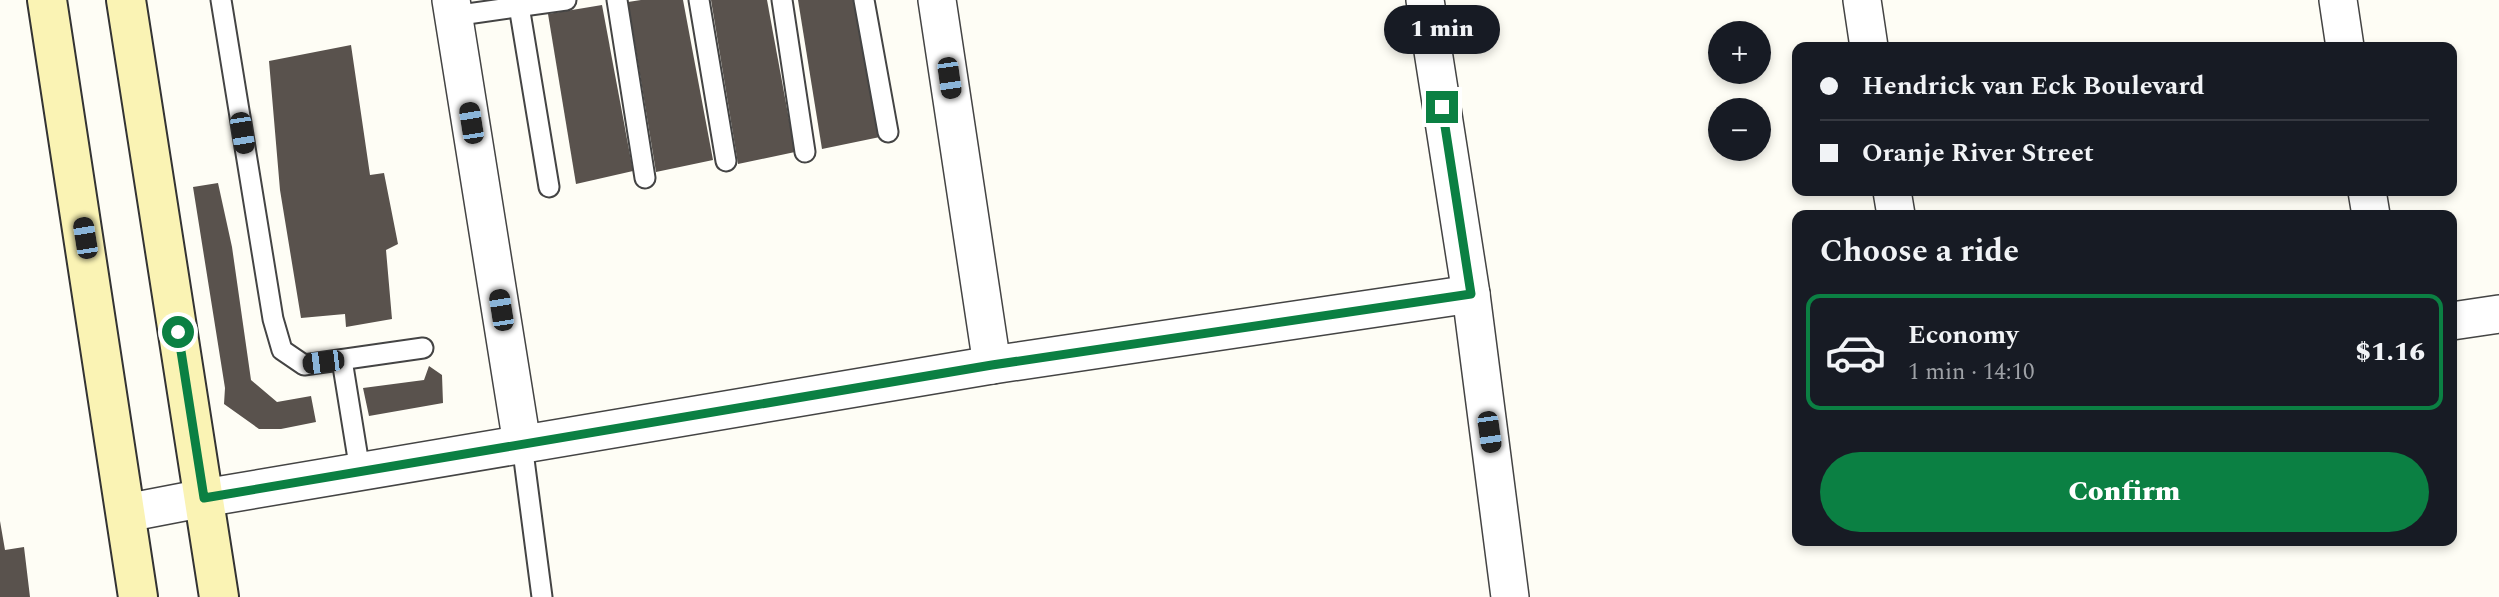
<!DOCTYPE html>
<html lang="en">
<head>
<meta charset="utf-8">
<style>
  body { margin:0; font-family:Spectral,serif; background:#20242c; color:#f1f3f6; height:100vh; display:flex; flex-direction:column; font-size:26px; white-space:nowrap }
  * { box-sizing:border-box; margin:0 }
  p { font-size:23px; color:#9ea1a6 }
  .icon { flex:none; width:38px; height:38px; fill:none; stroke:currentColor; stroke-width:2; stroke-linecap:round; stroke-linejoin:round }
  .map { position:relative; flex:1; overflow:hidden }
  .details { position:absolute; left:1792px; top:210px; width:665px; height:336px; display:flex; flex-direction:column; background:#171b24; border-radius:14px; box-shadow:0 4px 10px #0003 }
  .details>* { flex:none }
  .banner { position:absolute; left:1792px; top:42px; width:665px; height:154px; border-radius:14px; box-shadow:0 4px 10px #0003; display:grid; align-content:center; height:154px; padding:0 28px; background:#171b24 }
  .controls { position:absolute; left:1708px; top:21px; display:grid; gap:14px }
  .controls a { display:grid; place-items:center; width:63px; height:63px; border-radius:50%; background:#171b24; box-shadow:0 4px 10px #0003; font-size:35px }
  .end { position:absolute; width:32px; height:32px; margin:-16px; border:9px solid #0b8043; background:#fff; box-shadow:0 0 0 4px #fff }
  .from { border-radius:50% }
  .bubble { position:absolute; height:49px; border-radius:24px; background:#171b24; box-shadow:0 4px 10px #0003; font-size:23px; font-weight:800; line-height:49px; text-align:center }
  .car { position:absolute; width:21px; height:42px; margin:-21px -10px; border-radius:9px; box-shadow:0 0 5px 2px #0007; background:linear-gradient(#222 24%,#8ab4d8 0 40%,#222 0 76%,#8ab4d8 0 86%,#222 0) }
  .banner b { display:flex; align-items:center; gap:24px; height:66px; font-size:26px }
  .banner b+b { border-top:2px solid #363941 }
  .banner i { width:18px; height:18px; background:#f1f3f6 }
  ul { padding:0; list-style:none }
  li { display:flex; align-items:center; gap:21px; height:116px; margin:0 14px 10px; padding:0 14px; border:4px solid transparent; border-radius:14px }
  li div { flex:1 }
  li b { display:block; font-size:26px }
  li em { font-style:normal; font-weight:800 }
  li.active { border-color:#0b8043 }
  li>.icon { width:63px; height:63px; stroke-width:1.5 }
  h2 { padding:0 28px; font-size:32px; line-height:84px }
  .action { display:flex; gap:14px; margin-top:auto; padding:14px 28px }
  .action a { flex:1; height:80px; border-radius:42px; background:#0b8043; color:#fff; font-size:28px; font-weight:800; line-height:80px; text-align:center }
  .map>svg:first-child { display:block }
  .building { fill:#59524d }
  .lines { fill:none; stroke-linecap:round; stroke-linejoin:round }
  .service-casing { stroke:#444; stroke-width:23 }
  .minor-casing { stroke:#444; stroke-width:40 }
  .secondary-casing { stroke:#333; stroke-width:42 }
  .service { stroke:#fff; stroke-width:19 }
  .minor { stroke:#fff; stroke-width:37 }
  .secondary { stroke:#faf3b4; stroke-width:38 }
  .route { stroke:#0b8043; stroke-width:9 }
</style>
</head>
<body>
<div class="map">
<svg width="2499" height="597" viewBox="0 0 2499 597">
  <rect width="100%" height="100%" fill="#fefdf5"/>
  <g class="building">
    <path d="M641 0H683L713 160 656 172 628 2Z"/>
    <path d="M711 0H767L795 152 738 164Z"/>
    <path d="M798 0H854L880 137 822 149Z"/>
    <path d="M602 5 633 171 576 184 548 14Z"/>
    <path d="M351 45 370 175 384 173 398 244 386 250 392 319 346 327 345 314 301 318 280 190 269 61Z"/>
    <path d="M218 183 232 247 251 380 277 402 311 396 316 422 281 429H259L224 404 225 388 193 187Z"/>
    <path d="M429 366 442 375 443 403 369 416 363 388 424 380Z"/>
    <path d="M0 521 5 550 24 547 30 597H0Z"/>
  </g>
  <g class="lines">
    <defs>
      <g id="service">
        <path d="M221 0 273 319 282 350 304 365 423 348"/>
        <path d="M518 0 549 187"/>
        <path d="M617 0 645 178"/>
        <path d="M699 0 726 161"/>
        <path d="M782 0 805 152"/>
        <path d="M864 0 888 132"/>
        <path d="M453 16 566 0"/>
        <path d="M342 360 360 471"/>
        <path d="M522 444 542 597"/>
      </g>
      <g id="minor">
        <path d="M451 0 522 444"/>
        <path d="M937 0 992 365"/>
        <path d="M1425 0 1471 294 1510 597"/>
        <path d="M1862 0 1869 47"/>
        <path d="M2338 0 2345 47"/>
        <path d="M1892 191 1896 215"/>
        <path d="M2367 191 2371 215"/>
        <path d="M2452 321 2499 314"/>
        <path d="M126 513 204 498 992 365 1471 294"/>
      </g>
      <g id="secondary">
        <path d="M47 0 138 597"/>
        <path d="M126 0 219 597"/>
      </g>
    </defs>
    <use href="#service" class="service-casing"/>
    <use href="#minor" class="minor-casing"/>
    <use href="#secondary" class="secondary-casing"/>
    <use href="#service" class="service"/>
    <use href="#minor" class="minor"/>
    <use href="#secondary" class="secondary"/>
  </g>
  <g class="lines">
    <path class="route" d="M178 332 204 498 992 365 1471 294 1442 107"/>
  </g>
</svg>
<div class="controls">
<a>+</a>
<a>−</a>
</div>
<i class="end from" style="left:178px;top:332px"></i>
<i class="end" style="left:1442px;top:107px"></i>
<div class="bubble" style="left:1384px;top:5px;width:116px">1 min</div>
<i class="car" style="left:949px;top:78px;rotate:172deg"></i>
<i class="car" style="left:471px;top:123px;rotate:351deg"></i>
<i class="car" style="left:242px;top:133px;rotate:171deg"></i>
<i class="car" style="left:85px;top:238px;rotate:351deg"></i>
<i class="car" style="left:501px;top:310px;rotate:351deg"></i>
<i class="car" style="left:323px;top:362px;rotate:263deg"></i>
<i class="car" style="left:1489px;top:432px;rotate:172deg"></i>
<div class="banner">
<b><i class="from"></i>Hendrick van Eck Boulevard</b>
<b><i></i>Oranje River Street</b>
</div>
<section class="details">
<h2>Choose a ride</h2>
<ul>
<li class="active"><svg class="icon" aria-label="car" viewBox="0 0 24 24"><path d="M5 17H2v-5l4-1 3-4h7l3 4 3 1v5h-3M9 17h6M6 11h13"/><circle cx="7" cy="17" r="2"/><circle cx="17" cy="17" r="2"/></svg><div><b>Economy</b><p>1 min · 14:10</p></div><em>$1.16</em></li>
</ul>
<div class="action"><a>Confirm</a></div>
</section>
</div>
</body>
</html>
